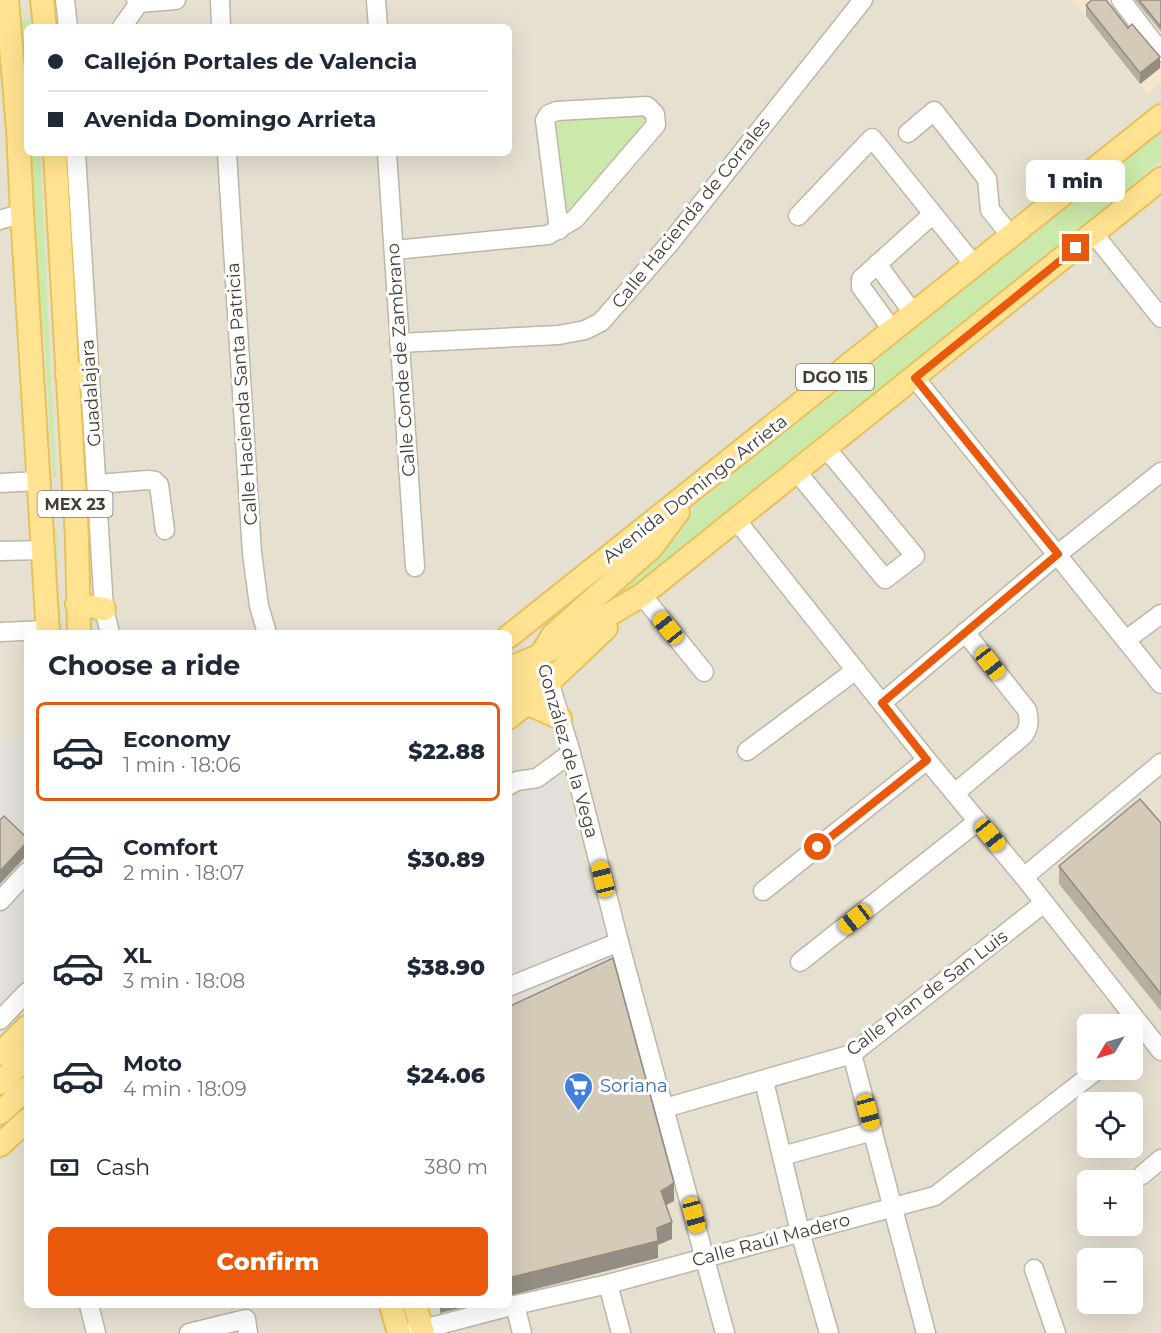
<!DOCTYPE html>
<html lang="en">
<head>
<meta charset="utf-8">
<style>
  body { margin:0; font-family:Montserrat,sans-serif; background:#f2f2f3; color:#1f2937; height:100vh; display:flex; flex-direction:column; font-size:22px; white-space:nowrap }
  * { box-sizing:border-box; margin:0 }
  p { font-size:20px; color:#747a83 }
  .icon { flex:none; width:33px; height:33px; fill:none; stroke:currentColor; stroke-width:2; stroke-linecap:round; stroke-linejoin:round }
  .map { position:relative; flex:1; overflow:hidden }
  .drawer { position:absolute; left:24px; top:630px; width:488px; height:678px; display:flex; flex-direction:column; background:#fff; border-radius:9px; box-shadow:0 6px 24px #0002 }
  .drawer>* { flex:none }
  .guide { position:absolute; left:24px; top:24px; width:488px; height:132px; border-radius:9px; box-shadow:0 6px 24px #0002; display:grid; align-content:center; height:132px; padding:0 24px; background:#fff }
  .needle { width:39px; rotate:232deg }
  .buttons { position:absolute; left:1077px; top:1014px; display:grid; gap:12px }
  .buttons a { display:grid; place-items:center; width:66px; height:66px; border-radius:9px; background:#fff; box-shadow:0 6px 24px #0002; font-size:30px }
  .end { position:absolute; width:27px; height:27px; margin:-14px; border:8px solid #ea580c; background:#fff; box-shadow:0 0 0 3px #fff }
  .from { border-radius:50% }
  .bubble { position:absolute; height:42px; border-radius:9px; background:#fff; box-shadow:0 6px 24px #0002; font-size:20px; font-weight:800; line-height:42px; text-align:center }
  .car { position:absolute; width:18px; height:36px; margin:-18px -9px; border-radius:8px; box-shadow:0 0 4px 2px #0007; background:linear-gradient(#f5c518 24%,#345 0 40%,#f5c518 0 76%,#345 0 86%,#f5c518 0) }
  .guide b { display:flex; align-items:center; gap:21px; height:57px; font-size:22px }
  .guide b+b { border-top:2px solid #e0e1e3 }
  .guide i { width:15px; height:15px; background:#1f2937 }
  ul { padding:0; list-style:none }
  li { display:flex; align-items:center; gap:18px; height:99px; margin:0 12px 9px; padding:0 12px; border:3px solid transparent; border-radius:9px }
  li div { flex:1 }
  li b { display:block; font-size:22px }
  li em { font-style:normal; font-weight:800 }
  li.current { border-color:#ea580c }
  li>.icon { width:54px; height:54px; stroke-width:1.5 }
  h2 { padding:0 24px; font-size:27px; line-height:72px }
  .pay { display:flex; align-items:center; gap:15px; height:66px; padding:0 24px; font-size:22px }
  .pay p { margin-inline-start:auto }
  .button { display:flex; gap:12px; margin-top:auto; padding:12px 24px }
  .button a { flex:1; height:69px; border-radius:9px; background:#ea580c; color:#fff; font-size:24px; font-weight:800; line-height:69px; text-align:center }
  .map>svg:first-child { display:block }
  .residential { fill:#e6e0d1; fill-rule:evenodd }
  .commercial { fill:#f6e6cd }
  .green { fill:#cbe9aa }
  .parking { fill:#e3e0dc }
  .lines { fill:none; stroke-linecap:round; stroke-linejoin:round }
  .minor-casing { stroke:#beb6a6; stroke-width:21 }
  .major-casing { stroke:#e7c25c; stroke-width:26 }
  .minor { stroke:#fff; stroke-width:18 }
  .major { stroke:#ffe390; stroke-width:22 }
  .wall { fill:#b6ae9e }
  .shaded-wall { fill:#948d81 }
  .building { fill:#d4cab8; stroke:#948d81; stroke-width:1.5 }
  .route { stroke:#ea580c; stroke-width:8 }
  .labels { text-anchor:middle; dominant-baseline:central; stroke-width:6; stroke-linejoin:round; paint-order:stroke }
  .shield { fill:#fff; stroke:#7c7870; stroke-width:1.5 }
  .shield-label { font-size:16px; font-weight:bold; fill:#443e33 }
  .street-label { font-size:18px; fill:#443e33; stroke:#fff }
  .shop-label { font-size:18px; fill:#366cbe; stroke:#fff; text-anchor:start }
</style>
</head>
<body>
<div class="map">
<svg width="1161" height="1333" viewBox="0 0 1161 1333">
  <rect width="100%" height="100%" fill="#f2eee3"/>
  <path class="residential" d="M0 0H1161V1333H0ZM27 27H508V153H27ZM27 633H508V1305H27ZM1088 1024H1132V1070H1088ZM1088 1102H1132V1148H1088ZM1088 1180H1132V1226H1088ZM1088 1258H1132V1304H1088Z"/>
  <path class="commercial" d="M1072 0H1161V83L1147 94Z"/>
  <g class="green">
    <path d="M18 19H31V27H27V97L25 99Z"/>
    <path d="M651 114 568 215 551 117Z"/>
    <path d="M1161 130V159L1070 241 639 587 581 617 664 549 682 531 697 504Z"/>
    <path d="M29 153H40L56 477H53L44 334 35 303Z"/>
    <path d="M48 513 57 531 58 597 63 633H59Z"/>
  </g>
  <g class="parking">
    <path d="M0 739H27V856L0 827Z"/>
    <path d="M508 756 520 777 554 760 617 971 509 1018Z"/>
    <path d="M27 879V1010L0 1037V909Z"/>
  </g>
  <g class="lines">
    <defs>
      <g id="minor">
        <path d="M65 0 68 27"/>
        <path d="M136 0 139 3 176 0"/>
        <path d="M220 0 221 27"/>
        <path d="M376 0 378 27"/>
        <path d="M1121 0 1161 52"/>
        <path d="M122 27 139 3"/>
        <path d="M908 133 934 111 987 179 990 210 1011 236"/>
        <path d="M76 153 104 609 110 633"/>
        <path d="M227 153 252 553 259 606 267 633"/>
        <path d="M387 153 415 567"/>
        <path d="M798 216 872 138 974 265"/>
        <path d="M0 220 22 213"/>
        <path d="M1094 234 1161 318"/>
        <path d="M395 250 548 235 575 219 656 125 655 114 647 106 557 111 549 114 545 120 559 230"/>
        <path d="M877 264 914 314"/>
        <path d="M893 331 861 287V279L933 214"/>
        <path d="M399 343 559 335 585 330 601 322 670 243 863 0"/>
        <path d="M915 378 1161 684"/>
        <path d="M797 472 885 579 915 556 826 448"/>
        <path d="M0 483 39 481"/>
        <path d="M97 484 148 480 155 481 159 485 165 530"/>
        <path d="M737 521 927 760 1024 877 1161 1051"/>
        <path d="M0 551 43 550"/>
        <path d="M642 595 704 672"/>
        <path d="M0 632 47 630"/>
        <path d="M1126 640 1161 614"/>
        <path d="M546 671 571 753 619 942 725 1333"/>
        <path d="M882 703 1058 554 1161 472"/>
        <path d="M747 751 856 670"/>
        <path d="M508 786 517 781 537 778 571 753"/>
        <path d="M955 793 1024 735C1030 726 1029 720 1027 710L965 632"/>
        <path d="M1024 877 1161 763"/>
        <path d="M763 891 927 760"/>
        <path d="M0 901 27 872"/>
        <path d="M800 962 978 821"/>
        <path d="M508 987 619 942"/>
        <path d="M0 1020 27 992"/>
        <path d="M852 1054 926 1333"/>
        <path d="M764 1081 800 1232 829 1333"/>
        <path d="M665 1108 852 1054 1044 903"/>
        <path d="M782 1156 873 1131"/>
        <path d="M1142 1175 1161 1159"/>
        <path d="M1034 1269 1056 1333"/>
        <path d="M608 1284 621 1333"/>
        <path d="M89 1305 96 1333"/>
        <path d="M515 1305 522 1333"/>
        <path d="M189 1333 246 1319 248 1333"/>
        <path d="M408 1333 515 1305 608 1284 935 1196 1097 1070"/>
      </g>
      <g id="major">
        <path d="M7 0 18 129 22 213 48 633"/>
        <path d="M42 0 45 27"/>
        <path d="M55 153 77 538 79 633"/>
        <path d="M67 375 89 373"/>
        <path d="M77 604 104 609"/>
        <path d="M508 637 1161 116"/>
        <path d="M508 669 541 655 642 595 1161 179"/>
        <path d="M508 693 534 667 553 635 652 547 678 512"/>
        <path d="M513 701 527 703 560 718"/>
        <path d="M508 718 527 703 606 628"/>
        <path d="M0 1054 27 1027"/>
        <path d="M0 1083 27 1057"/>
        <path d="M0 1113 27 1088"/>
        <path d="M0 1145 27 1120"/>
        <path d="M391 1305 399 1333"/>
        <path d="M415 1305 423 1333"/>
      </g>
    </defs>
    <use href="#minor" class="minor-casing"/>
    <use href="#major" class="major-casing"/>
    <use href="#minor" class="minor"/>
    <use href="#major" class="major"/>
  </g>
  <g class="wall">
    <path d="M1135 0H1161V32Z"/>
    <path d="M1086 5 1160 68 1140 84 1086 16Z"/>
    <path d="M1161 823V1011L1059 884V866Z"/>
  </g>
  <g class="shaded-wall">
    <path d="M1160 57V68L1140 84V73Z"/>
    <path d="M27 842V855L0 884V871Z"/>
    <path d="M674 1183V1201L661 1208V1191Z"/>
    <path d="M672 1222V1239L658 1245V1258L508 1296V1278Z"/>
    <path d="M440 1305H472L440 1313Z"/>
  </g>
  <g class="building">
    <path d="M1092 0H1106L1128 28 1132 24 1160 57 1140 73 1086 5Z"/>
    <path d="M1139 0H1161V27Z"/>
    <path d="M1140 799 1161 823V994L1059 866Z"/>
    <path d="M4 816 27 838V842L0 871V820Z"/>
    <path d="M613 958 674 1183 661 1191 672 1222 657 1228 658 1241 508 1278V1007Z"/>
  </g>
  <g class="lines">
    <path class="route" d="M818 847 927 760 882 703 1058 554 915 378 1076 248"/>
  </g>
  <defs>
    <symbol id="supermarket-pin" viewBox="-11 -11 22 30"><path d="M0 17L-7.5 6A9.5 9.5 0 1 1 7.5 6Z" fill="#3f7fe0" stroke="#fff"/><path d="M-6-5.5h2.5l.6 2H6L4.5 2H-2.5L-4.4-4H-6ZM-1.5 3.2a1.3 1.3 0 1 0 .1 0ZM3 3.2a1.3 1.3 0 1 0 .1 0Z" fill="#fff"/></symbol>
  </defs>
  <g fill-rule="evenodd">
    <use href="#supermarket-pin" x="562" y="1070" width="33" height="45"/>
  </g>
  <g class="labels">
    <g class="shield">
      <rect x="796" y="364" width="78" height="26" rx="4.5"/>
      <rect x="37.5" y="491" width="75" height="26" rx="4.5"/>
    </g>
    <g class="shield-label">
      <text x="835" y="377">DGO 115</text>
      <text x="75" y="504">MEX 23</text>
    </g>
    <g class="street-label">
      <text transform="translate(691 213) rotate(-51)">Calle Hacienda de Corrales</text>
      <text transform="translate(401 360) rotate(-94)">Calle Conde de Zambrano</text>
      <text transform="translate(91 393) rotate(-94)">Guadalajara</text>
      <text transform="translate(242 394) rotate(-94)">Calle Hacienda Santa Patricia</text>
      <text transform="translate(695 489) rotate(-38)">Avenida Domingo Arrieta</text>
      <text transform="translate(568 751) rotate(74)">González de la Vega</text>
      <text transform="translate(927 993) rotate(-37)">Calle Plan de San Luis</text>
      <text transform="translate(771 1240) rotate(-15)">Calle Raúl Madero</text>
    </g>
    <g class="shop-label">
      <text x="600" y="1086">Soriana</text>
    </g>
  </g>
</svg>
<div class="buttons">
<a><svg class="needle" viewBox="-14 -14 28 28"><path d="M0-13l5 13h-10z" fill="#e53935"/><path d="M0 13l5-13h-10z" fill="#747a83"/></svg></a>
<a><svg class="icon" aria-label="locate" viewBox="0 0 24 24"><circle cx="12" cy="12" r="6"/><path d="M12 2v4M12 18v4M2 12h4M18 12h4"/></svg></a>
<a>+</a>
<a>−</a>
</div>
<i class="end from" style="left:818px;top:847px"></i>
<i class="end" style="left:1076px;top:248px"></i>
<div class="bubble" style="left:1026px;top:160px;width:99px">1 min</div>
<i class="car" style="left:668px;top:628px;rotate:321deg"></i>
<i class="car" style="left:990px;top:663px;rotate:142deg"></i>
<i class="car" style="left:990px;top:835px;rotate:141deg"></i>
<i class="car" style="left:603px;top:879px;rotate:346deg"></i>
<i class="car" style="left:855px;top:919px;rotate:232deg"></i>
<i class="car" style="left:868px;top:1112px;rotate:165deg"></i>
<i class="car" style="left:694px;top:1215px;rotate:165deg"></i>
<div class="guide">
<b><i class="from"></i>Callejón Portales de Valencia</b>
<b><i></i>Avenida Domingo Arrieta</b>
</div>
<section class="drawer">
<h2>Choose a ride</h2>
<ul>
<li class="current"><svg class="icon" aria-label="car" viewBox="0 0 24 24"><path d="M5 17H2v-5l4-1 3-4h7l3 4 3 1v5h-3M9 17h6M6 11h13"/><circle cx="7" cy="17" r="2"/><circle cx="17" cy="17" r="2"/></svg><div><b>Economy</b><p>1 min · 18:06</p></div><em>$22.88</em></li>
<li><svg class="icon" aria-label="car" viewBox="0 0 24 24"><path d="M5 17H2v-5l4-1 3-4h7l3 4 3 1v5h-3M9 17h6M6 11h13"/><circle cx="7" cy="17" r="2"/><circle cx="17" cy="17" r="2"/></svg><div><b>Comfort</b><p>2 min · 18:07</p></div><em>$30.89</em></li>
<li><svg class="icon" aria-label="car" viewBox="0 0 24 24"><path d="M5 17H2v-5l4-1 3-4h7l3 4 3 1v5h-3M9 17h6M6 11h13"/><circle cx="7" cy="17" r="2"/><circle cx="17" cy="17" r="2"/></svg><div><b>XL</b><p>3 min · 18:08</p></div><em>$38.90</em></li>
<li><svg class="icon" aria-label="car" viewBox="0 0 24 24"><path d="M5 17H2v-5l4-1 3-4h7l3 4 3 1v5h-3M9 17h6M6 11h13"/><circle cx="7" cy="17" r="2"/><circle cx="17" cy="17" r="2"/></svg><div><b>Moto</b><p>4 min · 18:09</p></div><em>$24.06</em></li>
</ul>
<div class="pay"><svg class="icon" aria-label="cash" viewBox="0 0 24 24"><path d="M3 7h18v10H3z"/><circle cx="12" cy="12" r="2"/></svg>Cash<p>380 m</p></div>
<div class="button"><a>Confirm</a></div>
</section>
</div>
</body>
</html>
